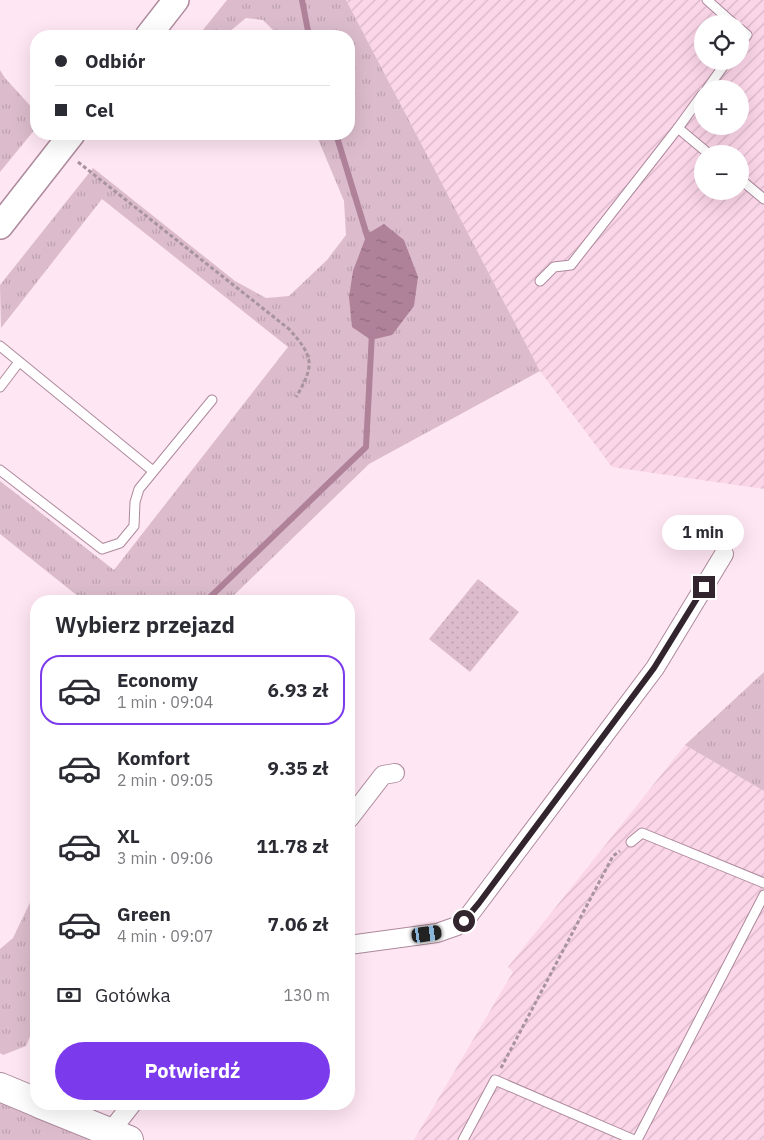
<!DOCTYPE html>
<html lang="pl">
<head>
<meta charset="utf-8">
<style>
  body { margin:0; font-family:"IBM Plex Sans",sans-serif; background:#f2f2f3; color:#2b2b33; height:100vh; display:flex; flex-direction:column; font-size:19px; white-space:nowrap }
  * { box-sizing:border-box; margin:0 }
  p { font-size:16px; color:#7c7c81 }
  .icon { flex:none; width:28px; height:28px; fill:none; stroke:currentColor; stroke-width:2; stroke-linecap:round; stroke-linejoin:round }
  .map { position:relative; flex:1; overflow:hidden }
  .side { position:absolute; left:30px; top:595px; width:325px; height:515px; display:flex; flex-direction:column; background:#fff; border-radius:20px; box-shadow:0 5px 20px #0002 }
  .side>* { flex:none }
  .top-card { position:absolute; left:30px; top:30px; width:325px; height:110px; border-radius:20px; box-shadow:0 5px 20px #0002; display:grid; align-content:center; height:110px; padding:0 25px; background:#fff }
  .buttons { position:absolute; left:694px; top:15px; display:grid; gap:10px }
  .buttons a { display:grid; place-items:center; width:55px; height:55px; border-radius:50%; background:#fff; box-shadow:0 5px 20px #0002; font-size:25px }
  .end { position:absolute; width:22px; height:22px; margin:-11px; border:6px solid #33252d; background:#fff; box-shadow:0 0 0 2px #fff }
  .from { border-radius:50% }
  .bubble { position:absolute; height:35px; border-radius:18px; background:#fff; box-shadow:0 5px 20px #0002; font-size:16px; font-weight:800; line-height:35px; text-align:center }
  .car { position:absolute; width:15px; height:30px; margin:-15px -8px; border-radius:6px; box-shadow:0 0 4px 1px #0007; background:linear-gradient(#222 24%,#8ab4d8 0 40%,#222 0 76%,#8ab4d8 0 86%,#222 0) }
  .top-card b { display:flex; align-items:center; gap:18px; height:48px; font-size:19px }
  .top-card b+b { border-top:1px solid #e1e1e2 }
  .top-card i { width:12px; height:12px; background:#2b2b33 }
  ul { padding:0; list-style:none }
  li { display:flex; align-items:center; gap:15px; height:70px; margin:0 10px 8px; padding:0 15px; border:2px solid transparent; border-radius:20px }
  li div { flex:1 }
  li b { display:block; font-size:19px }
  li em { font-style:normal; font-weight:800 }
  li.on { border-color:#7c3aed }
  li>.icon { width:45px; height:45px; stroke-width:1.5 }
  h2 { padding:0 25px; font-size:22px; line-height:60px }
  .pay { display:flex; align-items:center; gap:12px; height:55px; padding:0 25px; font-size:19px }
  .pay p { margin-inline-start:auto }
  .primary-button { display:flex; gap:10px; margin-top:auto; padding:10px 25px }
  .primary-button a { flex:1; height:58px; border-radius:30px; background:#7c3aed; color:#fff; font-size:20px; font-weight:800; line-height:58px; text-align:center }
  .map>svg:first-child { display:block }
  .industrial { fill:url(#industrial-furrows); fill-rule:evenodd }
  .grass { fill:url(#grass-tufts) }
  .park { fill:url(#park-dots) }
  .water { fill:url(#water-ripples) }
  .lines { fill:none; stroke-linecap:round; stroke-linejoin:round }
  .stream { stroke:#b0829a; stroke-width:6 }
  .lane-casing { stroke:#ad899c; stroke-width:11 }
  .street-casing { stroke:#ad899c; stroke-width:20 }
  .secondary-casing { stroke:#ad899c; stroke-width:28 }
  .primary-casing { stroke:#ad899c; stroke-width:30 }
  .path { stroke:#a7949e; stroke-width:3; stroke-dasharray:4 2.5; stroke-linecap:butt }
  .lane { stroke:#fff; stroke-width:9 }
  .street { stroke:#fff; stroke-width:18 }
  .secondary { stroke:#fff; stroke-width:25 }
  .primary { stroke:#fff; stroke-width:28 }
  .route { stroke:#33252d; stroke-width:6 }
</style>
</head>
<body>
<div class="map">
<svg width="764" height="1140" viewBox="0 0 764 1140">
  <defs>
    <pattern id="industrial-furrows" width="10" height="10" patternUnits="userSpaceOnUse" patternTransform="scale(1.25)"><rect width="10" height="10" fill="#fbd5e8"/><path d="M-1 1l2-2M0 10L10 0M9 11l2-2" fill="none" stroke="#d8b7c7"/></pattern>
    <pattern id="grass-tufts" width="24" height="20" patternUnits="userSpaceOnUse" patternTransform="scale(1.25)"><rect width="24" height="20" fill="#dcbccc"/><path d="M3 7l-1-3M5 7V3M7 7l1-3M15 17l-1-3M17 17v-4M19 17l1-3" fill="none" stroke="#bda1b0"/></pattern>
    <pattern id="park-dots" width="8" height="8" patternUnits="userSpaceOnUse" patternTransform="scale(1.25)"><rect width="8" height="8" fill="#dcbccc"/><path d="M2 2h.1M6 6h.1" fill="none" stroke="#bda1b0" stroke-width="1.8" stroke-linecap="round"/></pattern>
    <pattern id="water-ripples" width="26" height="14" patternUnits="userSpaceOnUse" patternTransform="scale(1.25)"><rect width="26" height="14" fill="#b0829a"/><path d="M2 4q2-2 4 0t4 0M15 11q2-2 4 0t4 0" fill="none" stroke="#906a7e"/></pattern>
  </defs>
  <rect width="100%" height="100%" fill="#fee6f2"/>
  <g class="industrial">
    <path d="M346 0H764V489L612 467 540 371ZM702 24H740V61H702ZM702 89H740V126H702ZM702 154H740V191H702Z"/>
    <path d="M685 745 764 791V1140H414L513 972 508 967Z"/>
  </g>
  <g class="grass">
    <path d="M227 0H346L540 371 369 464 228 601H84L0 534V481L114 570 288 347 102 199 1 328 0 285 93 168 235 281 266 298 289 296 327 260 346 235 344 201 316 134H349V36H276L274 31 263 20 246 18 224 36H198Z"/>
    <path d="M0 70 5 78 36 112V128L0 172Z"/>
    <path d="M764 672V791L685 745Z"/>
    <path d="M36 890V1022L26 1046 3 1055 0 1053V949L13 938Z"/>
    <path d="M0 1100 97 1140H0Z"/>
  </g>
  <path class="park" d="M478 579 519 612 470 672 429 639Z"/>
  <path class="water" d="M384 224 404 240 418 277 414 306 392 335 371 340 352 327 349 297 353 271 367 234Z"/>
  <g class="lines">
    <g class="stream">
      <path d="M302 0 309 36"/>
      <path d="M336 134 369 242"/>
      <path d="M206 601 366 447 372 333"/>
    </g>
    <defs>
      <g id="lane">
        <path d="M707 0 734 24"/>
        <path d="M740 29 747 35 740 44"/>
        <path d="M707 89 727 61"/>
        <path d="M678 128 702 95"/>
        <path d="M740 179 764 199"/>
        <path d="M540 281 554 267 571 265 678 128 709 154"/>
        <path d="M0 346 153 471"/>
        <path d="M0 387 19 362"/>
        <path d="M0 470 102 549 120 543 134 526 135 502 139 489 212 400"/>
        <path d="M631 842 642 833 764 883"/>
        <path d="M463 1140 495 1080 634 1140"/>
        <path d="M637 1140 764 895"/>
      </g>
      <g id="street">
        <path d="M349 819 383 775 395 773"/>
        <path d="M349 945 437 933 457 926 470 914 655 668 724 554"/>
        <path d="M110 1132 132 1104"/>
      </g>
      <g id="secondary">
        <path d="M148 36 176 0"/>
        <path d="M0 226 72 134"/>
      </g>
      <g id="primary">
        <path d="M0 1087 36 1102"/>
        <path d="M40 1104 129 1140"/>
      </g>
    </defs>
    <use href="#lane" class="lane-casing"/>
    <use href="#street" class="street-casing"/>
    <use href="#secondary" class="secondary-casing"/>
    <use href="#primary" class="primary-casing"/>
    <g class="path">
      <path d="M78 162 289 329C314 357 315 365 296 397"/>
      <path d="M501 1068 613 856 620 851"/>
    </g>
    <use href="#lane" class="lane"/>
    <use href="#street" class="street"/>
    <use href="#secondary" class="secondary"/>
    <use href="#primary" class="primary"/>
  </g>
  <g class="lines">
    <path class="route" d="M464 921 479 903 654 668 704 587"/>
  </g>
</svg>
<div class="buttons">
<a><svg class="icon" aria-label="locate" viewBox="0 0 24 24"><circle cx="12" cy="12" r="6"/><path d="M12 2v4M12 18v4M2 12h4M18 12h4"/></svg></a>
<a>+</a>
<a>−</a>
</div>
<i class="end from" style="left:464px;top:921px"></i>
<i class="end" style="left:704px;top:587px"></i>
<div class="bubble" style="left:662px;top:515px;width:82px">1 min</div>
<i class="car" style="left:427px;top:934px;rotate:82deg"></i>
<div class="top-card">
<b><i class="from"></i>Odbiór</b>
<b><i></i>Cel</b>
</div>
<section class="side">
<h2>Wybierz przejazd</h2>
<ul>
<li class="on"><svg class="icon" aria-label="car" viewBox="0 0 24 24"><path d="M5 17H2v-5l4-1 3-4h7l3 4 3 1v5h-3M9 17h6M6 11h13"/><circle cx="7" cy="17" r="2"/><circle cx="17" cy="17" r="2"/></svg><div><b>Economy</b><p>1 min · 09:04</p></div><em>6.93 zł</em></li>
<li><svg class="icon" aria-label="car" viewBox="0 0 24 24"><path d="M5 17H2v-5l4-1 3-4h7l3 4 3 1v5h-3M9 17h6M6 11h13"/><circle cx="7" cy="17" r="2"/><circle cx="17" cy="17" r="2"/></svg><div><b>Komfort</b><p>2 min · 09:05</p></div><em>9.35 zł</em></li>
<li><svg class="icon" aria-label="car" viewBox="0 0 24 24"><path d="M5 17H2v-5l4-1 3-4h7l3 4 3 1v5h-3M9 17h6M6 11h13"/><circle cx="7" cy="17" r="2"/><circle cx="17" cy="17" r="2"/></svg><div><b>XL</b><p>3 min · 09:06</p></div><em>11.78 zł</em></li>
<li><svg class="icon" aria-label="car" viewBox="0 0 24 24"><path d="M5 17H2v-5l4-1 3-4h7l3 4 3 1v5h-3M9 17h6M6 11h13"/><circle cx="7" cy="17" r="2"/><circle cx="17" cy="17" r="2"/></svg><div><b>Green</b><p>4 min · 09:07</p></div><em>7.06 zł</em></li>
</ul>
<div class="pay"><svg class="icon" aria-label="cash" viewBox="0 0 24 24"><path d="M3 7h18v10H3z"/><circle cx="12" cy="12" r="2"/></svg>Gotówka<p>130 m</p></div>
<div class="primary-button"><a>Potwierdź</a></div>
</section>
</div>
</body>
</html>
